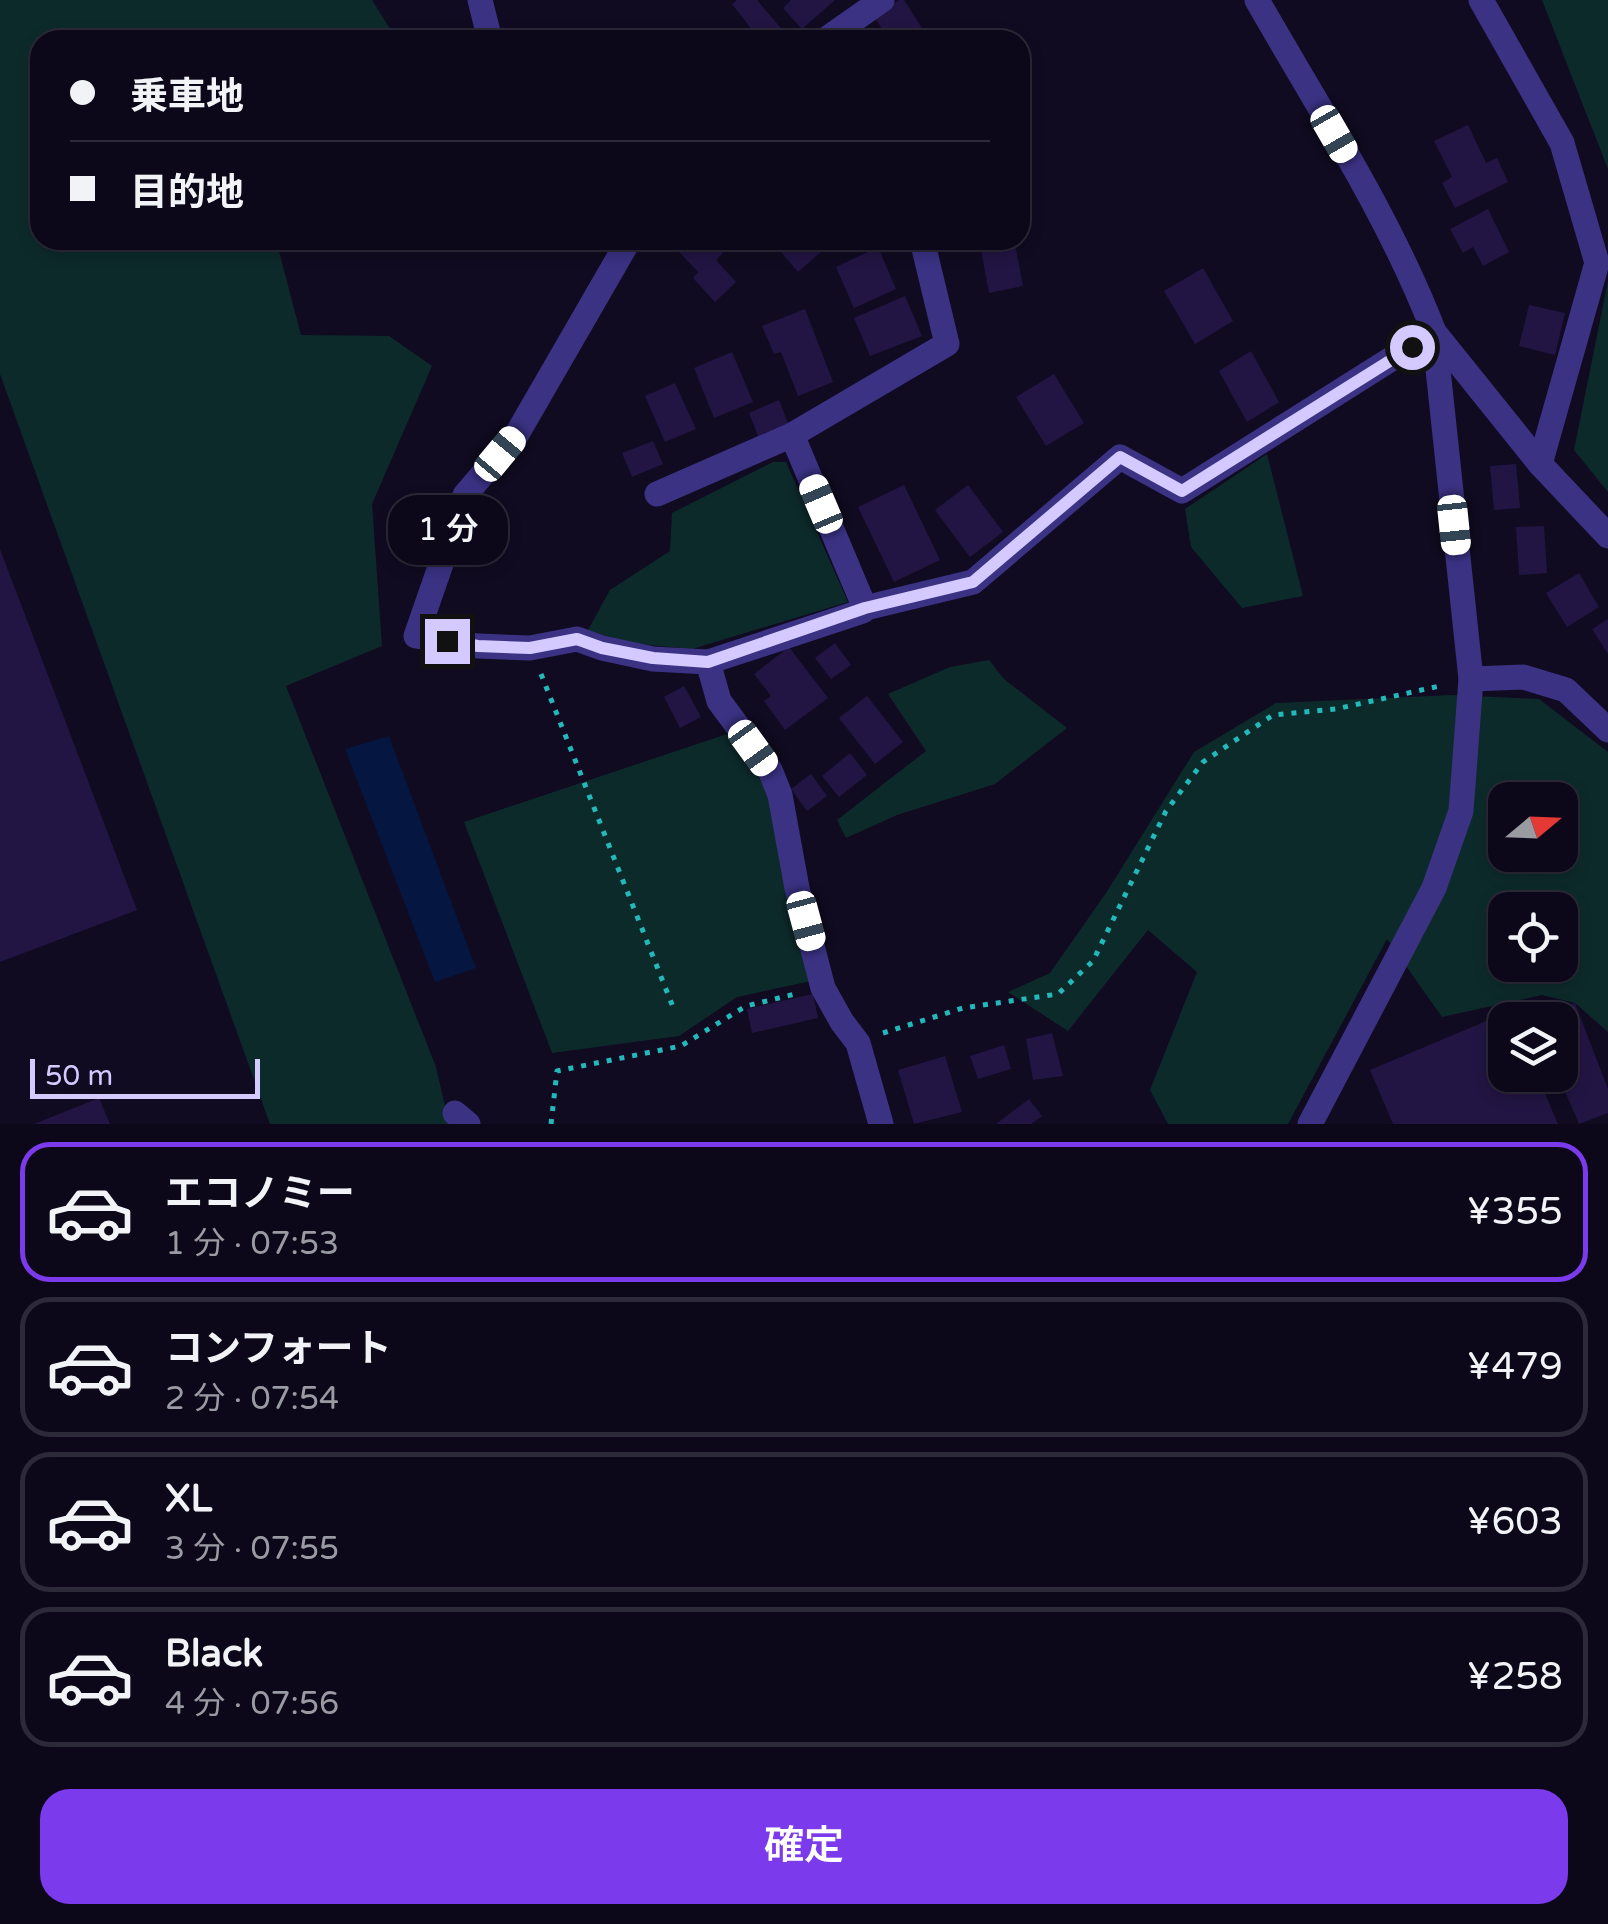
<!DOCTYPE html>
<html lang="ja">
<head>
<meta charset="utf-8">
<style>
  body { margin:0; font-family:"Varela Round","Noto Sans JP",sans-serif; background:#151122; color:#f1f3f6; height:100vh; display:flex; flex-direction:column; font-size:38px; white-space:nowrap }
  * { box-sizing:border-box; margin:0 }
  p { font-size:32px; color:#9a9aa2 }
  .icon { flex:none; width:55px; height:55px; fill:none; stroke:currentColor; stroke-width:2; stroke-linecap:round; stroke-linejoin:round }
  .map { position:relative; height:1124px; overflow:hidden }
  .details { display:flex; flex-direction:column; background:#0c0819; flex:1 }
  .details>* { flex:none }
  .hud { position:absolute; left:30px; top:30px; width:1000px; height:220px; border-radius:30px; box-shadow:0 5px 15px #0003,0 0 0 2px #2c2938; display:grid; align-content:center; height:220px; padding:0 40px; background:#0c0819 }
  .needle { width:65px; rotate:71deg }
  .controls { position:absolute; left:1488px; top:782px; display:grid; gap:20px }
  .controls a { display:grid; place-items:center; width:90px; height:90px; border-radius:20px; background:#0c0819; box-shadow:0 5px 15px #0003,0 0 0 2px #2c2938; font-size:50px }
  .scale { position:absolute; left:30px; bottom:25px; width:230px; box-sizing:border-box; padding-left:10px; border:5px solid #d4caff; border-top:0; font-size:28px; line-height:35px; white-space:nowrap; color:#d4caff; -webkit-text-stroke:8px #100b21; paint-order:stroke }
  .end { position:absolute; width:45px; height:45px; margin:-22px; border:12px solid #d4caff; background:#111; box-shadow:0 0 0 5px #111 }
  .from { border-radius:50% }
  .bubble { position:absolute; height:70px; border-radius:30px; background:#0c0819; box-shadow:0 5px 15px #0003,0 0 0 2px #2c2938; font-size:32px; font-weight:600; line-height:70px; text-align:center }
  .car { position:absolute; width:30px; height:60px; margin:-30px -15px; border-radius:12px; box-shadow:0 0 8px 2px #0007; background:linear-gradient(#fff 24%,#345 0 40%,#fff 0 76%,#345 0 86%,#fff 0) }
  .hud b { display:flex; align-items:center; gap:35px; height:95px; font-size:38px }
  .hud b+b { border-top:2px solid #2c2938 }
  .hud i { width:25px; height:25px; background:#f1f3f6 }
  ul { padding:18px 0 0; list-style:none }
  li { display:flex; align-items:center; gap:30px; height:140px; margin:0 20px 15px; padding:0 20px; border:5px solid #2c2938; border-radius:30px }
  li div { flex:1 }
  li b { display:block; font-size:38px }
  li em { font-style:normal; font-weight:600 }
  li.current { border-color:#7c3aed }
  li>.icon { width:90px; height:90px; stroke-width:1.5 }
  .primary-button { display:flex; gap:20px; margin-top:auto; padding:20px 40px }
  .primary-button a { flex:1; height:115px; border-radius:30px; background:#7c3aed; color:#fff; font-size:40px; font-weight:600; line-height:115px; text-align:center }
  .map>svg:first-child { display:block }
  .green { fill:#0d2a2b; fill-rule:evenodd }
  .water { fill:#051640 }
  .building { fill:#221543 }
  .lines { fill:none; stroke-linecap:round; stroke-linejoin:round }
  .path { stroke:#23b9ba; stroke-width:5; stroke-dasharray:5 8; stroke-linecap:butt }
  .minor { stroke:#3b3284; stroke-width:25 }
  .route { stroke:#d4caff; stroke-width:12 }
</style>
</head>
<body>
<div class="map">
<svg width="1608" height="1124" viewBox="0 0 1608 1124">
  <rect width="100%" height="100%" fill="#100b21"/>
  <g class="green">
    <path d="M0 0H372L397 40H40V240H276L301 335 389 336 432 366 372 504 382 646 286 686 436 1067 449 1124H270L0 374Z"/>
    <path d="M1542 0H1608V169Z"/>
    <path d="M1608 281V492L1574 450Z"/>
    <path d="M1267 454 1303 596 1242 608 1191 547 1185 509Z"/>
    <path d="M773 462H786L848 602 692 649 628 643 588 630 610 590 670 551 672 513Z"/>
    <path d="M989 660 1004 679 1067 728 995 784 897 815 846 838 837 820 926 751 888 694 950 667Z"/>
    <path d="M1452 695 1539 699 1608 752V1032L1575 1003 1542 995 1442 1017 1387 939 1288 1124H1168L1150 1090 1197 972 1148 930 1068 1031 1008 992 1050 973 1106 893 1194 752 1276 703ZM1505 800H1560V855H1505ZM1505 910H1560V965H1505Z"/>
    <path d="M727 734 772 792 811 981 737 997 679 1036 552 1053 464 822Z"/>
  </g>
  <path class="water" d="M389 736 476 968 435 982 345 749Z"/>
  <g class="building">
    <path d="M737 0H757L791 40H760L732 4Z"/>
    <path d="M791 0H835L802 29 783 8Z"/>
    <path d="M899 0H904L923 30 907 40H889L874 16Z"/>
    <path d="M1468 125 1486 163 1497 158 1508 182 1455 208 1442 183 1452 177 1434 141Z"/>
    <path d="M1488 209 1509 252 1483 266 1473 247 1463 253 1450 229Z"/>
    <path d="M654 240H711L723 253 716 260 736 282 715 302 693 278 698 272 672 244 665 252Z"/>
    <path d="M771 240H812L822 251 798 272Z"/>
    <path d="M1015 244 1023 286 989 293 981 250Z"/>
    <path d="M878 247 896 289 854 308 836 267Z"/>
    <path d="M1203 268 1233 321 1195 344 1164 291Z"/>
    <path d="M905 296 922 336 870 356 854 318Z"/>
    <path d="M1529 305 1565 313 1555 355 1519 346Z"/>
    <path d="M805 309 833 382 798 396 781 352 774 354 762 326Z"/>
    <path d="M1251 351 1279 402 1247 422 1219 371Z"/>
    <path d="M732 352 753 402 714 418 694 368Z"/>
    <path d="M1054 374 1084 423 1046 446 1016 397Z"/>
    <path d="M675 383 696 429 665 442 645 396Z"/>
    <path d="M779 400 788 423 758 436 749 413Z"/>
    <path d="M653 441 663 464 632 477 622 453Z"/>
    <path d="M1516 464 1520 508 1494 510 1490 466Z"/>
    <path d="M904 485 940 560 894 582 858 507Z"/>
    <path d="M968 485 1003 532 970 557 935 510Z"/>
    <path d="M1544 526 1547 573 1519 575 1516 527Z"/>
    <path d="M0 549 137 910 0 962Z"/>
    <path d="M1579 573 1599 607 1567 627 1546 593Z"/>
    <path d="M1608 619V654L1592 629Z"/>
    <path d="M835 643 851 665 831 679 815 658Z"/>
    <path d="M789 647 828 698 785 730 764 701 771 696 754 674Z"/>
    <path d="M684 686 701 717 680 728 664 697Z"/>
    <path d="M867 696 903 742 875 764 839 718Z"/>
    <path d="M850 753 867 775 839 797 822 776Z"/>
    <path d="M811 774 827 796 807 811 791 789Z"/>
    <path d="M813 994 818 1018 752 1033 747 1009Z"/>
    <path d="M1575 1003 1608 1089V1113L1579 1124 1558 1075 1560 1020H1533Z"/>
    <path d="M1510 1011 1514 1020H1505V1075H1537L1558 1124H1393L1370 1070Z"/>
    <path d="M1052 1033 1063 1076 1033 1080 1026 1039Z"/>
    <path d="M1004 1045 1011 1069 978 1079 970 1056Z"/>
    <path d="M945 1056 962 1112 914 1124 898 1070Z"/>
    <path d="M99 1098 110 1124H34Z"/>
    <path d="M1029 1099 1042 1116 1031 1124H996Z"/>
  </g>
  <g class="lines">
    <g class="path">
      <path d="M541 674 673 1007"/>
      <path d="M883 1033 963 1008 1058 994 1093 961 1166 811 1203 762 1273 715 1336 709 1444 685"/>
      <path d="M551 1124 557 1071 681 1046 746 1006 795 994"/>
    </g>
    <g class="minor">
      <path d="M480 0 490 40"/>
      <path d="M1257 0C1319 109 1389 215 1434 332L1471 679 1461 811 1434 888 1310 1124"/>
      <path d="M1481 0 1562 143 1597 263 1540 464"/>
      <path d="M825 40 882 0"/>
      <path d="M629 240 517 434 465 495 416 636 478 646 530 648 577 639 602 648 653 659 708 662 863 611 865 608 973 582 1120 457 1182 491 1434 332"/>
      <path d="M1434 332 1540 464 1608 536"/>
      <path d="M792 435 865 608"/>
      <path d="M657 494 792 435 947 344 922 240"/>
      <path d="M708 662 719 701 770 770 780 795 797 888 823 988 842 1022 858 1043 881 1124"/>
      <path d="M1471 679 1523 677 1566 690 1608 730"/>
      <path d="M455 1113 468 1124"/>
    </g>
  </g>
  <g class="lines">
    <path class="route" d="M447 641 478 646 530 648 577 639 602 648 653 658 708 662 865 608 973 582 1120 457 1182 491 1412 347"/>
  </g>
</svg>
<div class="controls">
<a><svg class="needle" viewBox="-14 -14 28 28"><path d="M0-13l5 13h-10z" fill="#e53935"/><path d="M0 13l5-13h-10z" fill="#9a9aa2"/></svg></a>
<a><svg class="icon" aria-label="locate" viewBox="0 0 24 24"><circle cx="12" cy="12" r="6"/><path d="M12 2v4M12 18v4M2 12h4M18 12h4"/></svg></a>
<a><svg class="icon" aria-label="layers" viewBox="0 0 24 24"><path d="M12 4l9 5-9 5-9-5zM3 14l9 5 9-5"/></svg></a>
</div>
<div class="scale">50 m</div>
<i class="end from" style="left:1412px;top:347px"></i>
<i class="end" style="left:447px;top:641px"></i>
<div class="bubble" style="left:388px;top:495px;width:120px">1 分</div>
<i class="car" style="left:1334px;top:134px;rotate:150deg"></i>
<i class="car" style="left:500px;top:454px;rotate:40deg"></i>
<i class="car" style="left:821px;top:504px;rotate:337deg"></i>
<i class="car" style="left:1454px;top:525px;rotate:174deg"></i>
<i class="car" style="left:753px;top:748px;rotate:144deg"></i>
<i class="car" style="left:806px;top:921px;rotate:165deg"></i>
<div class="hud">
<b><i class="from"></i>乗車地</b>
<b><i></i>目的地</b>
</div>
</div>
<section class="details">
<ul>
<li class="current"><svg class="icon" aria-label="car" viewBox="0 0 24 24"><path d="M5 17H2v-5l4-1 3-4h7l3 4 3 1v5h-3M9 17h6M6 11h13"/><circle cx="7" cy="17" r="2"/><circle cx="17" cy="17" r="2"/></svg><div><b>エコノミー</b><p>1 分 · 07:53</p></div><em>¥355</em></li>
<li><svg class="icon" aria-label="car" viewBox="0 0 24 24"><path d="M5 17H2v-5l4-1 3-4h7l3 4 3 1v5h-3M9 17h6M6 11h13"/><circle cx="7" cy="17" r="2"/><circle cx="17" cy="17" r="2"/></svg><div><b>コンフォート</b><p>2 分 · 07:54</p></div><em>¥479</em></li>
<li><svg class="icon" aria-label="car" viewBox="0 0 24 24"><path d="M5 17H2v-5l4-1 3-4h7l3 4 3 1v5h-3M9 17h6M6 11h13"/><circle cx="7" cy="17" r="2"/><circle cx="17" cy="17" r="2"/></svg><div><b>XL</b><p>3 分 · 07:55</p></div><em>¥603</em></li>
<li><svg class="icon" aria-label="car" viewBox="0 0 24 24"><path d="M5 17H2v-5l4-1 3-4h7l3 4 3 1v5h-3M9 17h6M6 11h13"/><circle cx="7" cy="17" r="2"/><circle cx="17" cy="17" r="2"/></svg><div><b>Black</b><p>4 分 · 07:56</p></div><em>¥258</em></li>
</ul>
<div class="primary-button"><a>確定</a></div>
</section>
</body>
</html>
